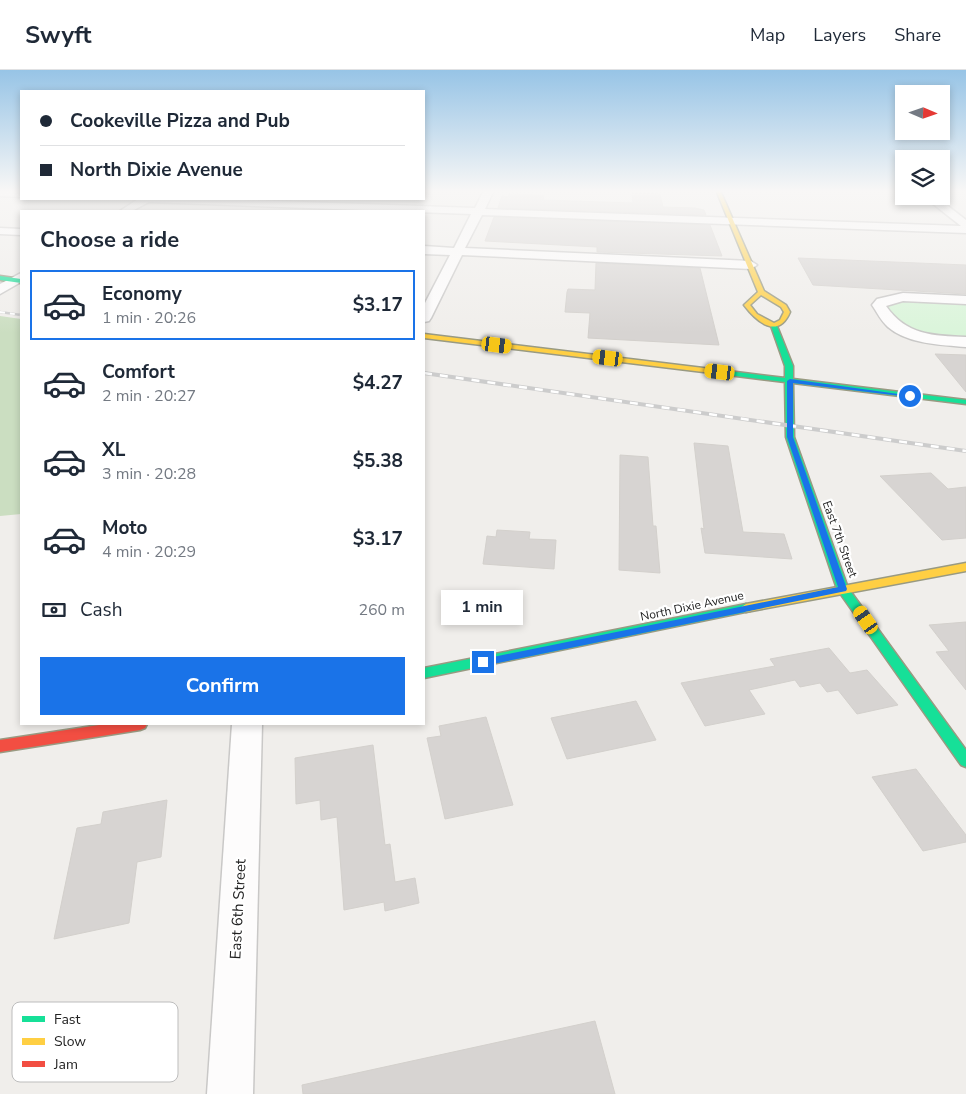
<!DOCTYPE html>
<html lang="en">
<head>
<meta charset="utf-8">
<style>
  body { margin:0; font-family:"Nunito Sans",sans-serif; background:#f6f6f7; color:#1f2937; height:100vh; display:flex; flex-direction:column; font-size:19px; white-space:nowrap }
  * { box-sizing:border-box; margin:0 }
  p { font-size:16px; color:#747a83 }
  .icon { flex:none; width:28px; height:28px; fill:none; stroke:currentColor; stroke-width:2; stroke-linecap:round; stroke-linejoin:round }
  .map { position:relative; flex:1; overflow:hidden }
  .side { position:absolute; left:20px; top:140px; width:405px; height:515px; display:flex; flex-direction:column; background:#fff; border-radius:0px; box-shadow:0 2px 8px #0003 }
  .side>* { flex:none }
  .hud { position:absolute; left:20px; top:20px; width:405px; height:110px; border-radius:0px; box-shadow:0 2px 8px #0003; display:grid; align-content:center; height:110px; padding:0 20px; background:#fff }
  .needle { width:32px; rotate:92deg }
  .controls { position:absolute; left:895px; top:15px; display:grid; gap:10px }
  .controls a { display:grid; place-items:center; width:55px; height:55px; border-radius:0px; background:#fff; box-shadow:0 2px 8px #0003; font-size:25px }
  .end { position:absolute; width:22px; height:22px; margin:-11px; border:6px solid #1a73e8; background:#fff; box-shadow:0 0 0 2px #fff }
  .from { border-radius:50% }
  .bubble { position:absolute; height:35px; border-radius:0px; background:#fff; box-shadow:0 2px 8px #0003; font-size:16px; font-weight:700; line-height:35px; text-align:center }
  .car { position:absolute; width:15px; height:30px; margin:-15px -8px; border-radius:6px; box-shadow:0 0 4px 1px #0007; background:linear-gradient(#f5c518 24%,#345 0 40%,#f5c518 0 76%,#345 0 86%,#f5c518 0) }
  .hud b { display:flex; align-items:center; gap:18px; height:48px; font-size:19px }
  .hud b+b { border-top:1px solid #e0e1e3 }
  .hud i { width:12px; height:12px; background:#1f2937 }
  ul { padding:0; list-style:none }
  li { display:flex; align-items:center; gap:15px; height:70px; margin:0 10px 8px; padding:0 10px; border:2px solid transparent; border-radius:0px }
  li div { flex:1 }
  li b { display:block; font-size:19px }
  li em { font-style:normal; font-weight:700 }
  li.selected { border-color:#1a73e8 }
  li>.icon { width:45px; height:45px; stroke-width:1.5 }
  h2 { padding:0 20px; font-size:22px; line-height:60px }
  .pay { display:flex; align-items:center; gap:12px; height:55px; padding:0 20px; font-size:19px }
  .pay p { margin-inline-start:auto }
  .cta { display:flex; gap:10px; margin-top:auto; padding:10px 20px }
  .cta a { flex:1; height:58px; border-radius:0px; background:#1a73e8; color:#fff; font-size:20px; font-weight:700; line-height:58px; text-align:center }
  header { display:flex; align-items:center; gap:30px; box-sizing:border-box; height:70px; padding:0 25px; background:#fff; border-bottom:1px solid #e0e1e3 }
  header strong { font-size:24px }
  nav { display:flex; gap:28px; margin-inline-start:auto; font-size:18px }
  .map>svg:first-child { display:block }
  .forest { fill:#cbdec1 }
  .park { fill:#daf5da }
  .building { fill:#d7d4d2; stroke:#d3d0cc }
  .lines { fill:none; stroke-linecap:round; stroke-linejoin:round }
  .street-casing { stroke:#c9c8c7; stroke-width:3 }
  .fast-casing { stroke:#999a82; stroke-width:3 }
  .slow-casing { stroke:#999a82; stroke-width:3 }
  .jam-casing { stroke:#999a82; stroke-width:3 }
  .street { fill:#fdfcfc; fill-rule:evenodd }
  .fast { fill:#16e098; fill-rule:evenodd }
  .slow { fill:#ffcf43; fill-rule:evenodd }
  .jam { fill:#f24e42; fill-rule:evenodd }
  .rail-far1-casing { stroke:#ccc; stroke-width:2.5 }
  .rail-casing { stroke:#ccc; stroke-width:4 }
  .rail-far1 { stroke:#fff; stroke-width:2; stroke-dasharray:5; stroke-linecap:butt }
  .rail { stroke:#fff; stroke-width:2.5; stroke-dasharray:8; stroke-linecap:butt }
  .route { fill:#1a73e8 }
  .labels { text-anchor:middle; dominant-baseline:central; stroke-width:4.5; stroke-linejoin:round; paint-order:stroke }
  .street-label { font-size:12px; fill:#222; stroke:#fff }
  .near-street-label { font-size:15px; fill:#222; stroke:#fff }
  .key { fill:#fff; stroke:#bdbdbd; stroke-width:1 }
  .key-label { font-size:14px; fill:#222 }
</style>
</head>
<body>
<header>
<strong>Swyft</strong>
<nav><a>Map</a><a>Layers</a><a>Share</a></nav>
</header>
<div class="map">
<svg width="966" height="1024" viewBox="0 0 966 1024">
  <rect width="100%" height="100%" fill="#f0eeeb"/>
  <path class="forest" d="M0 246 21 249V444L0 446Z"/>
  <path class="park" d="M894 228 966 230V272L902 259 882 232Z"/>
  <g class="building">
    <path d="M632 123 660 124 663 137 695 138 704 140 706 145 498 138 502 126 508 127 509 124 544 125 543 130 633 133Z"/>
    <path d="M494 147 710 155 722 186 597 182V177L485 171Z"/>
    <path d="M798 188 966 195V224L813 215Z"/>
    <path d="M596 193 700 198 719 275 588 268 590 243 565 242 567 222 568 219 595 220Z"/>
    <path d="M935 284 966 285V322Z"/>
    <path d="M694 373 728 376 743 462 784 464 792 489 705 483 701 458 704 459Z"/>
    <path d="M620 385 648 387 653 456H656L660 503 619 500Z"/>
    <path d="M931 403 948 419 966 417V468L942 470 880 406Z"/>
    <path d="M497 460 530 462 529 469 556 470 554 499 483 494 487 466 496 467Z"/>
    <path d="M966 552V620L936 582 949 581 929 555Z"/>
    <path d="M829 578 850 603 867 600 898 635 857 644 838 620 827 622 820 613 800 617 795 610 749 620 765 644 705 656 681 613 775 596 770 589Z"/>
    <path d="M636 631 656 670 567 689 551 648Z"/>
    <path d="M486 647 513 735 445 749 427 668 441 666 439 656Z"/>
    <path d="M373 675 385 775 390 774 395 812 415 808 419 833 385 841 384 832 344 840 337 747 321 750 320 730 296 734 295 688Z"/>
    <path d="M916 699 966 765V772L923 781 872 707Z"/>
    <path d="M167 730 161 787 137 792 129 853 54 869 77 758 101 754 103 742Z"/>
    <path d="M595 951 615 1024H303L302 1015Z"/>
  </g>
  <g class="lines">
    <defs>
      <g id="street">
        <path d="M0 120 21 121V127L0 126Z"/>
        <path d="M484 120H494L485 139 961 156 923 126H935L966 150V163L482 145 465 178 751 191 757 195 751 199 462 185 431 248 429 251 424 252V235L450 185 424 184V176L454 178 471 144 149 132 132 141H120L138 129H216L475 138Z"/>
        <path d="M0 158 21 159V165L0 164Z"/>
        <path d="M21 203V212L0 224V214Z"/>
        <path d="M903 223 966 226V234L903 231 886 236C906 265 933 266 966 267V277C941 275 908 274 888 257 881 251 877 242 872 235L877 229Z"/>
        <path d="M232 654H262L253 1024H207Z"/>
      </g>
      <g id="fast">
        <path d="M0 206 21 209V213L0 210Z"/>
        <path d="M774 254 777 256 793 296V309L966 330V334L793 313 794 367 848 518 966 680V697L961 695 837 519 786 367 785 312 728 305 724 303 728 301 785 308V296L771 256Z"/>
        <path d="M746 534 752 538 750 541 424 608V598Z"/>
      </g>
      <g id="slow">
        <path d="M716 120H720L764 221 786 235 790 242C778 270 757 252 744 235L758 222ZM761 225 781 237 784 242 780 250 774 253 757 244 750 235Z"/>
        <path d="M424 264 728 301 732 303 728 305 424 268Z"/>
        <path d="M966 493V501L746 542 740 538 746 534Z"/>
      </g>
      <path id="jam" d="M106 654H147L145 658 140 660 0 682V670Z"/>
    </defs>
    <use href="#street" class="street-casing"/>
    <use href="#fast" class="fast-casing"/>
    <use href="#slow" class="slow-casing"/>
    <use href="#jam" class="jam-casing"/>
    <use href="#street" class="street"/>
    <use href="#fast" class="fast"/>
    <use href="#slow" class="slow"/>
    <use href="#jam" class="jam"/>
    <defs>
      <path id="rail-far1" d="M0 242 21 245"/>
      <path id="rail" d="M424 303 966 381"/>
    </defs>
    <use href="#rail-far1" class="rail-far1-casing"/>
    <use href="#rail" class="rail-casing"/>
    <use href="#rail-far1" class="rail-far1"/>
    <use href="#rail" class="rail"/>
  </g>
  <linearGradient id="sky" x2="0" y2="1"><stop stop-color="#97c4e6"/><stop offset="0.46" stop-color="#f8f7f6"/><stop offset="1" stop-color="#f8f7f6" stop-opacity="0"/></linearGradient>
  <rect width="966" height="263" fill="url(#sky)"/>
  <path class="route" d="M790 309 913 326 910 327 793 313V367L847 519 846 521 483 596 480 595V590L483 589 838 517 787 367V311Z"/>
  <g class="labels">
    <g class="street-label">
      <text transform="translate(840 469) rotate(70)">East 7th Street</text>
      <text transform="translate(692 536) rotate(-12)">North Dixie Avenue</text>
    </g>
    <g class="near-street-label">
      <text transform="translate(238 839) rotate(-87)">East 6th Street</text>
    </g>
  </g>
  <rect x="12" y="932" width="166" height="80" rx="8" class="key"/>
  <rect x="22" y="946" width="23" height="6" fill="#16e098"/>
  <rect x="22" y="968" width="23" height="7" fill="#ffcf43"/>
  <rect x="22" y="991" width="23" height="6" fill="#f24e42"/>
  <g class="key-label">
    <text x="54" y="954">Fast</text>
    <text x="54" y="976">Slow</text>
    <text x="54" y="999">Jam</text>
  </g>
</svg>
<div class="controls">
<a><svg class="needle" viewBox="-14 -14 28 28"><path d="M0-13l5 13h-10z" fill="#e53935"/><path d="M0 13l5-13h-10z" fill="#747a83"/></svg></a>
<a><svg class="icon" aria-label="layers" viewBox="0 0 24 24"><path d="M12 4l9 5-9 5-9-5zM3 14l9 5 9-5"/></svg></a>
</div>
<i class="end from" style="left:910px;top:326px"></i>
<i class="end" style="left:483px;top:592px"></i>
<div class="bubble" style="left:441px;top:520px;width:82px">1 min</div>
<i class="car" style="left:497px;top:275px;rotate:97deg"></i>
<i class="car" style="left:608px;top:288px;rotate:277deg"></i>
<i class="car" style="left:720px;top:302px;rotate:277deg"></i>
<i class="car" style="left:866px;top:550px;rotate:325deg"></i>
<div class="hud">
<b><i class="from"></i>Cookeville Pizza and Pub</b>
<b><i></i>North Dixie Avenue</b>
</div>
<section class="side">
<h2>Choose a ride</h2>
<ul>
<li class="selected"><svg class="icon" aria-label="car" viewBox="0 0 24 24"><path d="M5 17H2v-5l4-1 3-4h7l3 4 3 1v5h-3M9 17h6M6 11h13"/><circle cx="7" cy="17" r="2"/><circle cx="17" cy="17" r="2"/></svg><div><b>Economy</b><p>1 min · 20:26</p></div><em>$3.17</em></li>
<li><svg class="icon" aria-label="car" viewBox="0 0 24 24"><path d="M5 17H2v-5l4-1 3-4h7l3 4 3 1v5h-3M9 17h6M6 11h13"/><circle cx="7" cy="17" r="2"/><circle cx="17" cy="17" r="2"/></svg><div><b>Comfort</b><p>2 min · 20:27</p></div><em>$4.27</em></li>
<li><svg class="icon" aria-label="car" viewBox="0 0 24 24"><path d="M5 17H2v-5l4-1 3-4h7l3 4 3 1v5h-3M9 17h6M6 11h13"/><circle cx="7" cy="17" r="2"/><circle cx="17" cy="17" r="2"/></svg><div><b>XL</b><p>3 min · 20:28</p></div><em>$5.38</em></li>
<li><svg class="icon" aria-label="car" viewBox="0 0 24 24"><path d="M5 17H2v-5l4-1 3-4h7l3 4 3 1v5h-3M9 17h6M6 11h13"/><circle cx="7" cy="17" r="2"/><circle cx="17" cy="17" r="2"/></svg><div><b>Moto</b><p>4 min · 20:29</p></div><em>$3.17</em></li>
</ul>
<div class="pay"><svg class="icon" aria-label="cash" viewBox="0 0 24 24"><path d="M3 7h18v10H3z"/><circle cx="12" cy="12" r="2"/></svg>Cash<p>260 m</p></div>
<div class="cta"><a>Confirm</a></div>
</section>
</div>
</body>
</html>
